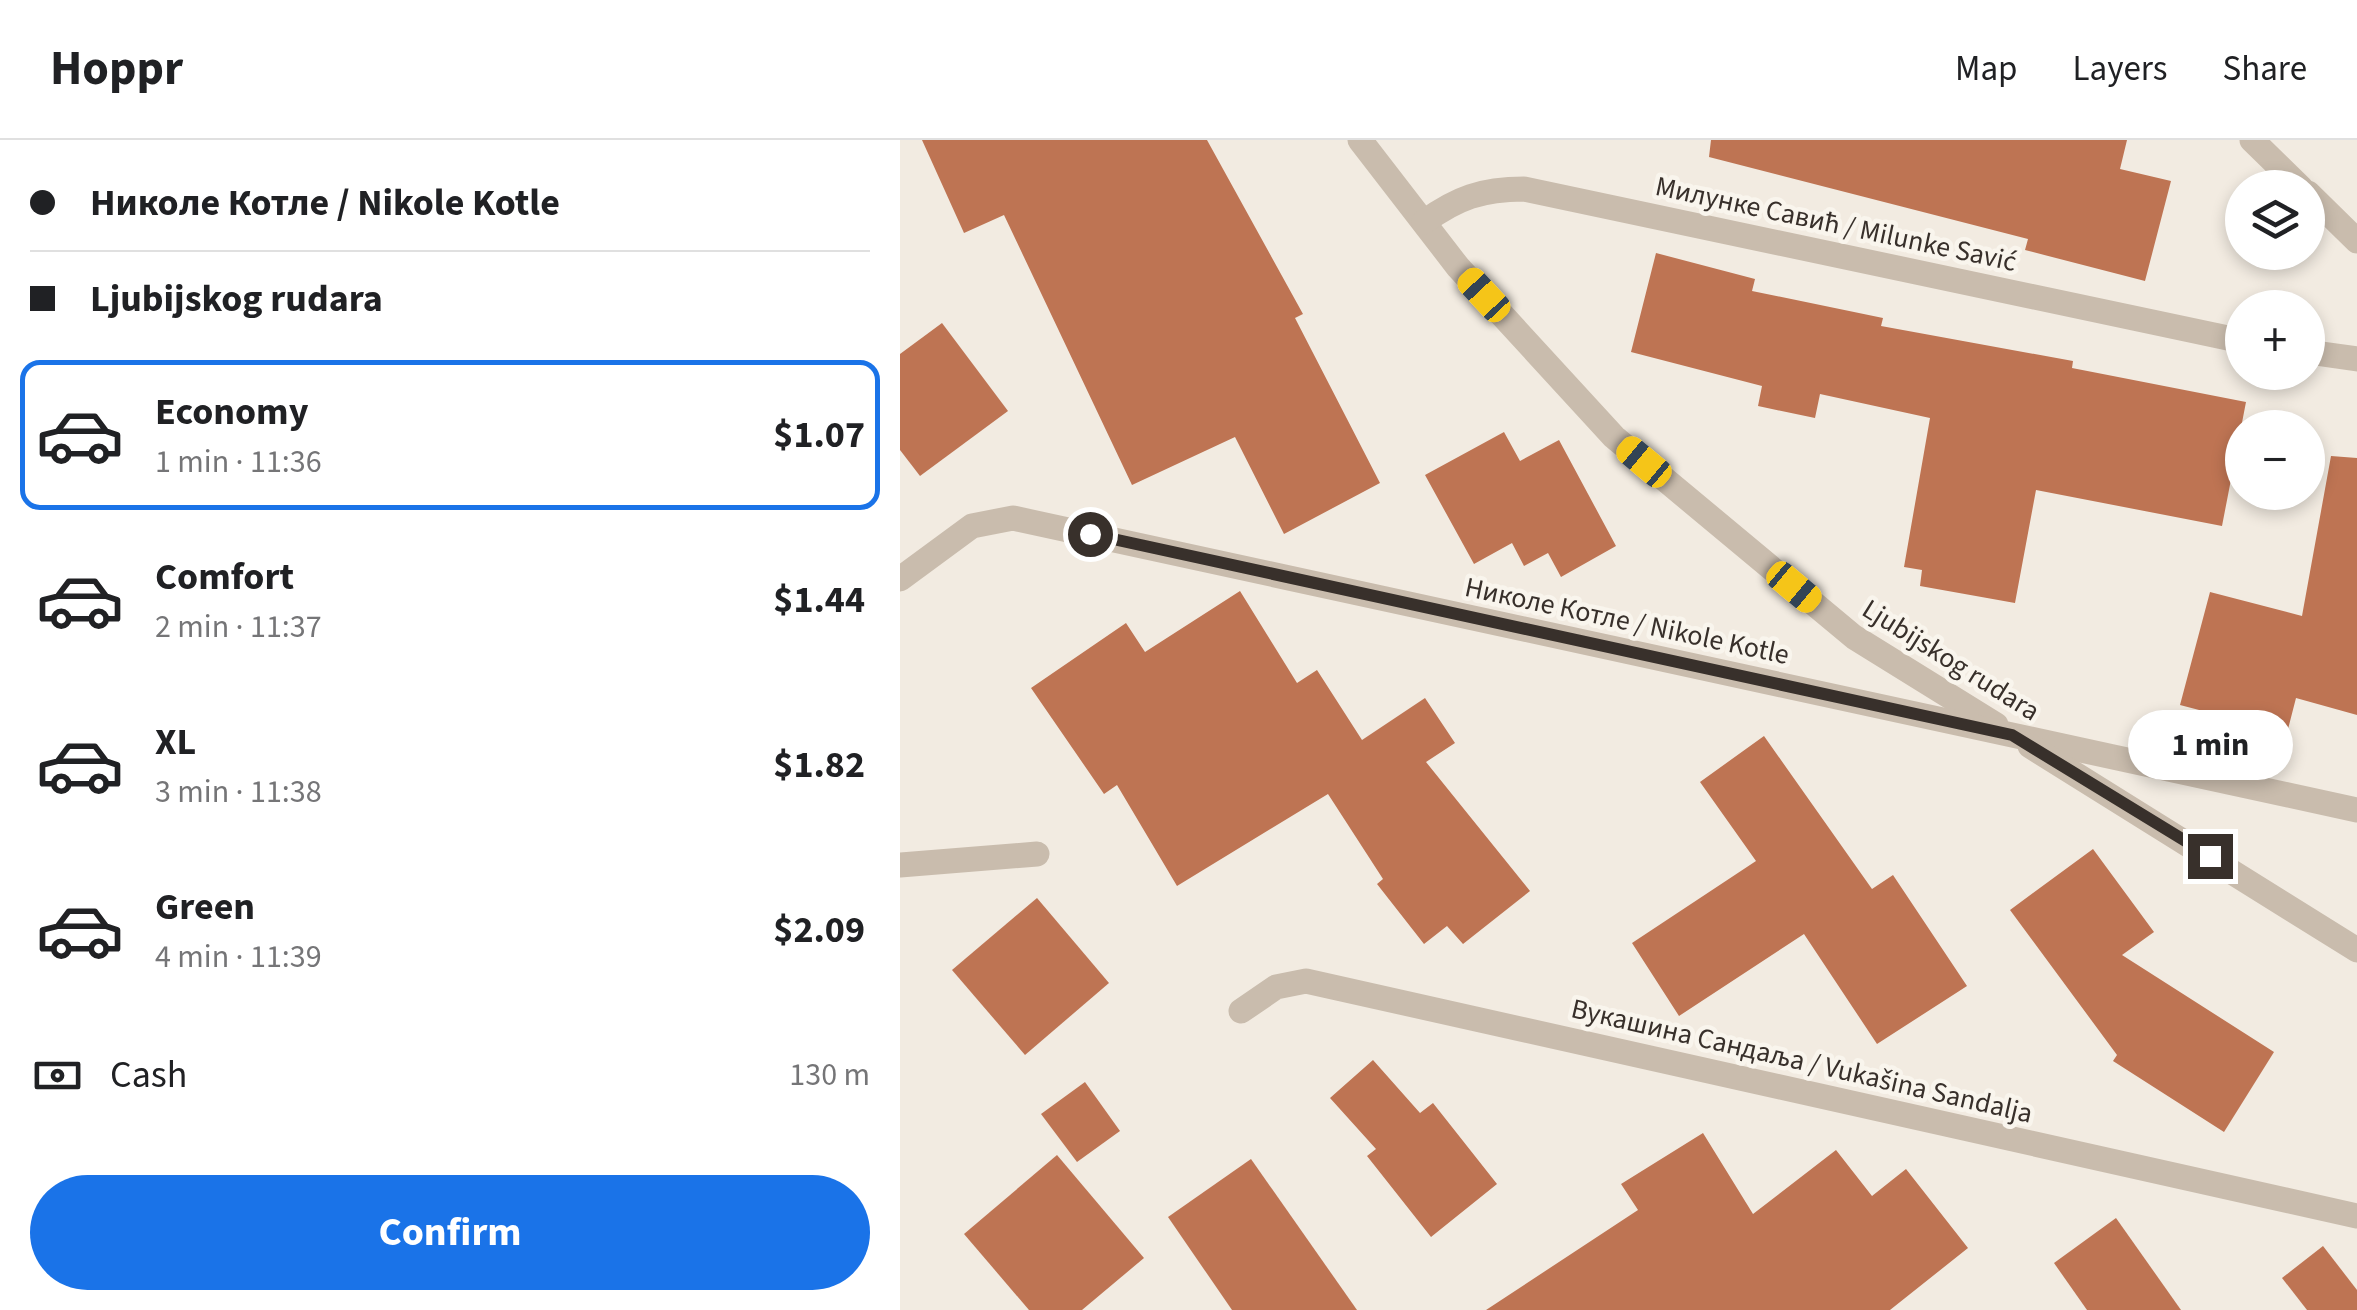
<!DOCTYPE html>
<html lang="en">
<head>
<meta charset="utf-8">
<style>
  body { margin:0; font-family:"Source Sans 3",sans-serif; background:#f6f6f6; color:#202124; height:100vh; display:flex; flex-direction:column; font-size:38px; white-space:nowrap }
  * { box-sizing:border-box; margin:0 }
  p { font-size:32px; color:#757577 }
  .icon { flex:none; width:55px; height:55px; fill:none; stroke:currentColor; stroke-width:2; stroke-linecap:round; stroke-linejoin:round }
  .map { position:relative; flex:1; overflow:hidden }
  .panel { display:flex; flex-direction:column; background:#fff; width:900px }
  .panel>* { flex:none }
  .guide { display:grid; align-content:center; height:220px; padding:0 30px; background:#fff }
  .controls { position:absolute; left:1325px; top:30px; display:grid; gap:20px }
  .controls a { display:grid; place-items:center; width:100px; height:100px; border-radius:50%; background:#fff; box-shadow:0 5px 15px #0003; font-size:50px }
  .end { position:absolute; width:45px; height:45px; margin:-22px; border:12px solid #38302b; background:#fff; box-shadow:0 0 0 5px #fff }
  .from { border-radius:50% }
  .bubble { position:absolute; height:70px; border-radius:35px; background:#fff; box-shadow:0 5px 15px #0003; font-size:32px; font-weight:700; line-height:70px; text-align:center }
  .car { position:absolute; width:30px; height:60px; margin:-30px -15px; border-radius:12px; box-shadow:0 0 8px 2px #0007; background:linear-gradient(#f5c518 24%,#345 0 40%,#f5c518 0 76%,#345 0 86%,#f5c518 0) }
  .guide b { display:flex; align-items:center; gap:35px; height:95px; font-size:38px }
  .guide b+b { border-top:2px solid #e0e0e0 }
  .guide i { width:25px; height:25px; background:#202124 }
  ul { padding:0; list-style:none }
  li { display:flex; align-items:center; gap:30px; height:150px; margin:0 20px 15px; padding:0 10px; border:5px solid transparent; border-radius:20px }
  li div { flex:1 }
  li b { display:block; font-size:38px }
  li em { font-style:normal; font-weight:700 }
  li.current { border-color:#1a73e8 }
  li>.icon { width:90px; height:90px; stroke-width:1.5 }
  .pay { display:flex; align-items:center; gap:25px; height:110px; padding:0 30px; font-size:38px }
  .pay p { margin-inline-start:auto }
  .action { display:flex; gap:20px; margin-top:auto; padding:20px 30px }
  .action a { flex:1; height:115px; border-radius:60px; background:#1a73e8; color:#fff; font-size:40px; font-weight:700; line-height:115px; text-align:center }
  header { display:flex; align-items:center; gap:60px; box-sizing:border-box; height:140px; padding:0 50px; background:#fff; border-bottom:2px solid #e0e0e0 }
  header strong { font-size:48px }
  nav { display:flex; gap:55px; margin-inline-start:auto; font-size:35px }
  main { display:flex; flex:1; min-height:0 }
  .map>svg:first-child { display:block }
  .building { fill:#be7453 }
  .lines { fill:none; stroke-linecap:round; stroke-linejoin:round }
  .minor { stroke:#c9bcad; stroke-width:25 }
  .route { stroke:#38302b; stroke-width:12 }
  .labels { text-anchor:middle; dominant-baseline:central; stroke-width:9; stroke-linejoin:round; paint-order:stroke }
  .street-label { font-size:28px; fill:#38302b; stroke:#f9f5ed }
</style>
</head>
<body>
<header>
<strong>Hoppr</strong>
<nav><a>Map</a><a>Layers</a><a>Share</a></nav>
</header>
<main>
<section class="panel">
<div class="guide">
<b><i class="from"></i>Николе Котле / Nikole Kotle</b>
<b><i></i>Ljubijskog rudara</b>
</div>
<ul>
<li class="current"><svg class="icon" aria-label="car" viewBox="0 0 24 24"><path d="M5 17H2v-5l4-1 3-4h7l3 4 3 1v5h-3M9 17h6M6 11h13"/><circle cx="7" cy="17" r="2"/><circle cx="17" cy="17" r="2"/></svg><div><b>Economy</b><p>1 min · 11:36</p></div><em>$1.07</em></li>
<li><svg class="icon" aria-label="car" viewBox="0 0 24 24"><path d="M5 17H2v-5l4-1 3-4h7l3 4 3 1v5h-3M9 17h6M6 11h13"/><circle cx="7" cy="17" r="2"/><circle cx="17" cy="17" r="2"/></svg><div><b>Comfort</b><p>2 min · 11:37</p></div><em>$1.44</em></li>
<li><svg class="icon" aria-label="car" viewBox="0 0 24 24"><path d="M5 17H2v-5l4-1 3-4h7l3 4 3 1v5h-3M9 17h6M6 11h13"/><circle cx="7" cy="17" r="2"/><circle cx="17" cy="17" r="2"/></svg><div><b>XL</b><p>3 min · 11:38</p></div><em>$1.82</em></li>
<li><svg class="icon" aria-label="car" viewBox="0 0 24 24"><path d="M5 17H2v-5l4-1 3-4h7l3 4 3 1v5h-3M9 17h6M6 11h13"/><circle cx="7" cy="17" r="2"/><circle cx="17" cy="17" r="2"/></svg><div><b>Green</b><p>4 min · 11:39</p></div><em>$2.09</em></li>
</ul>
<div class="pay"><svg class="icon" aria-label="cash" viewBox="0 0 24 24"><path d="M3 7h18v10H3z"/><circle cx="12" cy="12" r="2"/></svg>Cash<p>130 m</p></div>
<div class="action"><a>Confirm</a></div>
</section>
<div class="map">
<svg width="1457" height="1170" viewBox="0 0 1457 1170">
  <rect width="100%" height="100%" fill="#f2ebe1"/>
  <g class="building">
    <path d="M22 0H307L403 174 395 178 480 343 384 394 335 297 232 345 104 75 64 93Z"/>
    <path d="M811 0H1227L1220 29 1271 41 1245 141 1125 110 1128 99 809 17Z"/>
    <path d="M756 113 855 139 852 151 983 178 981 186 1173 221 1172 228 1346 262 1322 386 1136 350 1115 463 1020 446 1022 430 1004 427 1030 278 920 254 915 278 858 266 862 246 731 212Z"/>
    <path d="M42 183 108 271 20 336 0 310V214Z"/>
    <path d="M604 292 620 321 659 300 716 406 661 437 648 413 624 426 612 403 574 424 525 335Z"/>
    <path d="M1431 316 1457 318V575L1396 558 1387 593 1280 565 1310 452 1402 476Z"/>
    <path d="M340 451 397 543 417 530 462 600 525 558 555 603 526 622 630 751 563 804 547 786 524 804 477 744 483 739 428 654 277 746 217 645 204 654 131 548 226 483 245 512Z"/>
    <path d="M864 596 972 749 993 735 1067 846 977 904 904 794 779 876 732 803 856 721 800 642Z"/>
    <path d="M1193 709 1254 792 1222 815 1374 912 1324 992 1213 921 1217 915 1110 770Z"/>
    <path d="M137 758 209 843 125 915 52 830Z"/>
    <path d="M473 920 520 973 533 963 597 1044 531 1097 467 1016 476 1009 430 958Z"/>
    <path d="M185 942 220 991 177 1022 141 974Z"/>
    <path d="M803 993 853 1074 936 1010 972 1056 1006 1029 1068 1108 990 1170H586L738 1070 721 1044Z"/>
    <path d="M157 1015 244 1118 182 1170H129L64 1094Z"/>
    <path d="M351 1019 457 1170H332L268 1077Z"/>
    <path d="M1216 1078 1281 1170H1187L1154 1123Z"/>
    <path d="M1423 1106 1457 1150V1170H1407L1382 1138Z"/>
  </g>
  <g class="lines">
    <g class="minor">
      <path d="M460 0 558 127 714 297 954 497 1096 585"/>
      <path d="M1352 0 1401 48"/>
      <path d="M1408 53 1457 101"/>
      <path d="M524 82C557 58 582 49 624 49L1342 201"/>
      <path d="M1408 212 1457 219"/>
      <path d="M0 439 72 386 113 378 1457 670"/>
      <path d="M1130 606 1457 810"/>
      <path d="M0 725 137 714"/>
      <path d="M341 871 376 847 406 841 1457 1076"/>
    </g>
  </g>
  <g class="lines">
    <path class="route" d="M190 394 1112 595 1310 716"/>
  </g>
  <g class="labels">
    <g class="street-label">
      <text transform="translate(936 84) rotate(12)">Милунке Савић / Milunke Savić</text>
      <text transform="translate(727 481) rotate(12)">Николе Котле / Nikole Kotle</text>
      <text transform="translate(1051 520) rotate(32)">Ljubijskog rudara</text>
      <text transform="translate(902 921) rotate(13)">Вукашина Сандаља / Vukašina Sandalja</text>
    </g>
  </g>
</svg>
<div class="controls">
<a><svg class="icon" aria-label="layers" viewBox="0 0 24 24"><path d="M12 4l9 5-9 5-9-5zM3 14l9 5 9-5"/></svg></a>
<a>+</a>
<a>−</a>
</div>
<i class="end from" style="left:190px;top:394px"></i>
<i class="end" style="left:1310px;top:716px"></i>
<div class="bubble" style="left:1228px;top:570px;width:165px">1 min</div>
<i class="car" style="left:584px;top:155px;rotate:317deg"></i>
<i class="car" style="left:744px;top:322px;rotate:310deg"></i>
<i class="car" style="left:894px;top:447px;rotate:130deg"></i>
</div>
</main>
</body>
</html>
